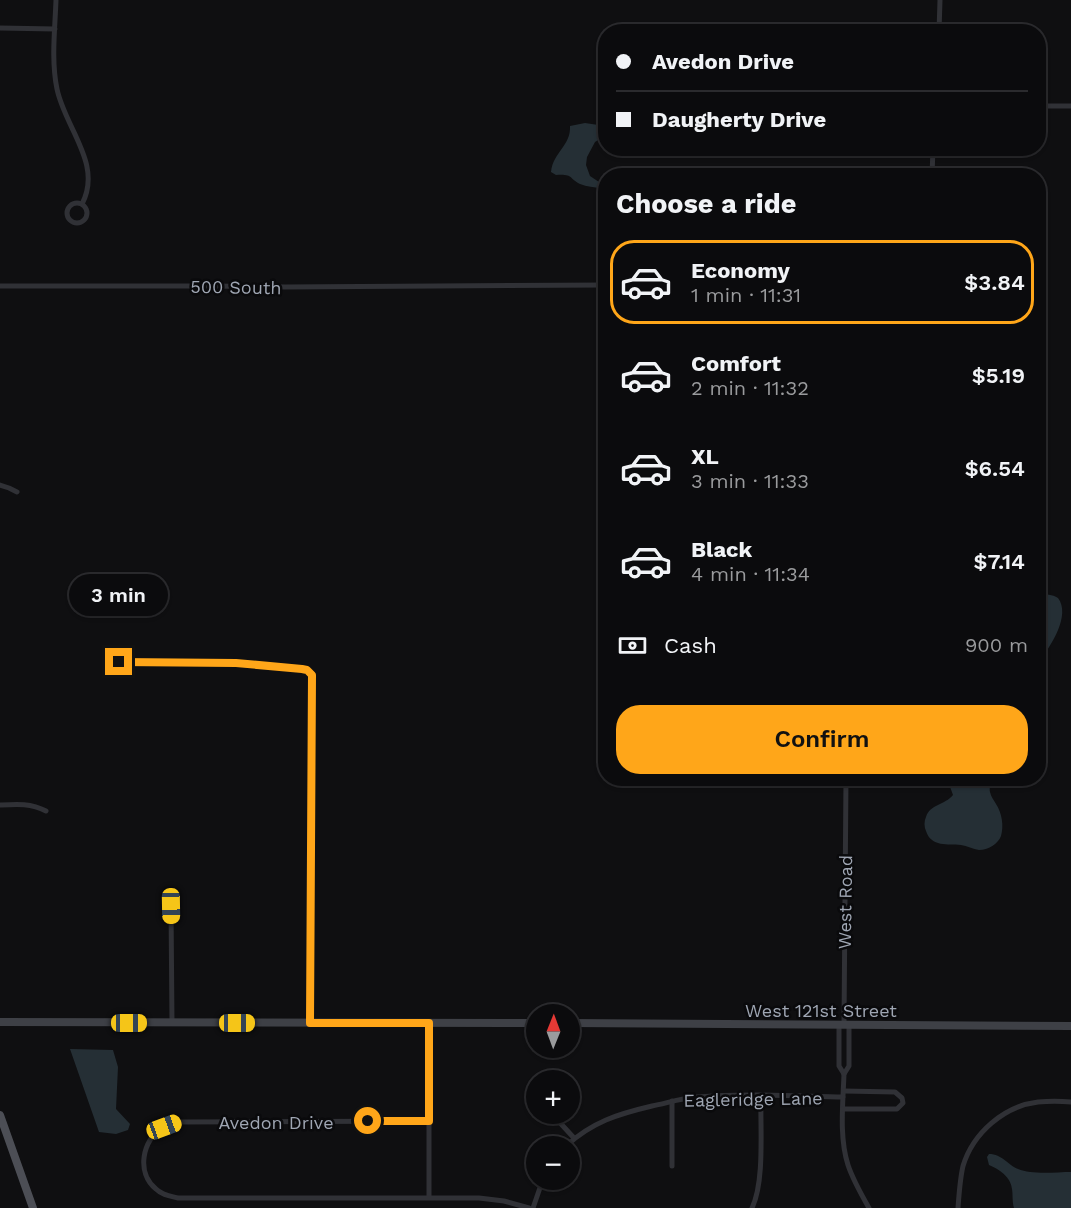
<!DOCTYPE html>
<html lang="en">
<head>
<meta charset="utf-8">
<style>
  body { margin:0; font-family:"Work Sans",sans-serif; background:#141416; color:#f1f3f6; height:100vh; display:flex; flex-direction:column; font-size:22px; white-space:nowrap }
  * { box-sizing:border-box; margin:0 }
  p { font-size:20px; color:#9a9b9d }
  .icon { flex:none; width:33px; height:33px; fill:none; stroke:currentColor; stroke-width:2; stroke-linecap:round; stroke-linejoin:round }
  .map { position:relative; flex:1; overflow:hidden }
  .details { position:absolute; left:598px; top:168px; width:448px; height:618px; display:flex; flex-direction:column; background:#0b0b0d; border-radius:24px; box-shadow:0 2px 4px #0004,0 0 0 2px #2b2b2e }
  .details>* { flex:none }
  .hud { position:absolute; left:598px; top:24px; width:448px; height:132px; border-radius:24px; box-shadow:0 2px 4px #0004,0 0 0 2px #2b2b2e; display:grid; align-content:center; height:132px; padding:0 18px; background:#0b0b0d }
  .needle { width:39px; rotate:1deg }
  .buttons { position:absolute; left:526px; top:1004px; display:grid; gap:12px }
  .buttons a { display:grid; place-items:center; width:54px; height:54px; border-radius:50%; background:#0b0b0d; box-shadow:0 2px 4px #0004,0 0 0 2px #2b2b2e; font-size:30px }
  .end { position:absolute; width:27px; height:27px; margin:-14px; border:8px solid #ffa619; background:#111; box-shadow:0 0 0 3px #111 }
  .from { border-radius:50% }
  .bubble { position:absolute; height:42px; border-radius:21px; background:#0b0b0d; box-shadow:0 2px 4px #0004,0 0 0 2px #2b2b2e; font-size:20px; font-weight:600; line-height:42px; text-align:center }
  .car { position:absolute; width:18px; height:36px; margin:-18px -9px; border-radius:8px; box-shadow:0 0 4px 2px #0007; background:linear-gradient(#f5c518 24%,#345 0 40%,#f5c518 0 76%,#345 0 86%,#f5c518 0) }
  .hud b { display:flex; align-items:center; gap:21px; height:57px; font-size:22px }
  .hud b+b { border-top:2px solid #2b2b2e }
  .hud i { width:15px; height:15px; background:#f1f3f6 }
  ul { padding:0; list-style:none }
  li { display:flex; align-items:center; gap:18px; height:84px; margin:0 12px 9px; padding:0 6px; border:3px solid transparent; border-radius:24px }
  li div { flex:1 }
  li b { display:block; font-size:22px }
  li em { font-style:normal; font-weight:600 }
  li.on { border-color:#ffa619 }
  li>.icon { width:54px; height:54px; stroke-width:1.5 }
  h2 { padding:0 18px; font-size:27px; line-height:72px }
  .pay { display:flex; align-items:center; gap:15px; height:66px; padding:0 18px; font-size:22px }
  .pay p { margin-inline-start:auto }
  .primary-button { display:flex; gap:12px; margin-top:auto; padding:12px 18px }
  .primary-button a { flex:1; height:69px; border-radius:24px; background:#ffa619; color:#111; font-size:24px; font-weight:600; line-height:69px; text-align:center }
  .map>svg:first-child { display:block }
  .water { fill:#252f35 }
  .lines { fill:none; stroke-linecap:round; stroke-linejoin:round }
  .street { stroke:#303136; stroke-width:5 }
  .secondary { stroke:#3e4046; stroke-width:8 }
  .primary { stroke:#4c4e55; stroke-width:8 }
  .route { stroke:#ffa619; stroke-width:8 }
  .labels { text-anchor:middle; dominant-baseline:central; stroke-width:5; stroke-linejoin:round; paint-order:stroke }
  .street-label { font-size:18px; fill:#9fa6b3; stroke:#0a0a0c }
</style>
</head>
<body>
<div class="map">
<svg width="1071" height="1208" viewBox="0 0 1071 1208">
  <rect width="100%" height="100%" fill="#0f0f11"/>
  <g class="water">
    <path d="M585 123 605 126 606 132 603 137 595 142 587 157 586 165 590 176 602 184 601 188C594 187 587 187 580 184 568 178 574 174 556 175L551 172C553 152 571 146 570 126Z"/>
    <path d="M1040 593C1046 595 1052 594 1058 598 1071 615 1051 646 1040 660Z"/>
    <path d="M952 779H992C991 783 989 788 990 792 991 797 994 800 996 804 1002 813 1004 826 1001 836 998 844 988 850 979 850 973 849 967 846 961 845 948 844 931 847 926 831 924 827 924 821 926 817 930 804 945 805 953 795L949 784Z"/>
    <path d="M70 1049 113 1050 118 1067 116 1109 130 1124 128 1130 116 1134 99 1132Z"/>
    <path d="M989 1154C1002 1154 1008 1165 1018 1169 1032 1175 1056 1172 1071 1172V1208H1014C1012 1201 1013 1195 1012 1189 1011 1177 999 1169 989 1165L987 1157Z"/>
  </g>
  <g class="lines">
    <g class="street">
      <path d="M56 0C55 29 51 60 57 89 65 128 103 164 82 204"/>
      <path d="M0 28 55 29"/>
      <path d="M939 32 940 0"/>
      <path d="M1040 106H1071"/>
      <path d="M932 176 933 148"/>
      <circle cx="77" cy="213" r="10"/>
      <path d="M0 286H208L285 287 606 285"/>
      <path d="M0 485 9 488 17 492"/>
      <path d="M119 662 236 664 302 669C311 671 312 674 313 683L310 1023"/>
      <path d="M0 805C17 804 31 803 46 811"/>
      <path d="M171 906 172 1023"/>
      <path d="M429 1023V1197"/>
      <path d="M839 1025V1066L844 1074C843 1103 839 1137 848 1165 853 1180 861 1194 869 1208"/>
      <path d="M844 1025 846 778"/>
      <path d="M844 1074 849 1066V1025"/>
      <path d="M672 1101V1166"/>
      <path d="M843 1109H897L903 1103 902 1098 895 1092 844 1091"/>
      <path d="M551 1113 574 1138"/>
      <path d="M429 1121 176 1122C172 1124 167 1125 163 1127 142 1140 136 1173 156 1189 162 1195 170 1196 178 1198H479L504 1201 529 1208"/>
      <path d="M566 1146C592 1122 618 1114 652 1106 667 1103 682 1098 697 1097 745 1093 795 1096 843 1097"/>
      <path d="M533 1208 543 1179"/>
      <path d="M752 1208C765 1181 760 1127 761 1096"/>
      <path d="M958 1208C959 1194 960 1179 963 1166 973 1133 1004 1106 1038 1102 1049 1101 1060 1101 1071 1102"/>
    </g>
    <g class="secondary">
      <path d="M0 1022 537 1023"/>
      <path d="M570 1023 1071 1026"/>
    </g>
    <path class="primary" d="M0 1115 33 1208"/>
  </g>
  <g class="lines">
    <path class="route" d="M119 662 236 663 302 669 307 670 312 675 310 1023H429V1121H368"/>
  </g>
  <g class="labels">
    <g class="street-label">
      <text transform="translate(236 287) rotate(1)">500 South</text>
      <text transform="translate(845 902) rotate(-89)">West Road</text>
      <text x="821" y="1010">West 121st Street</text>
      <text transform="translate(753 1099) rotate(-1)">Eagleridge Lane</text>
      <text x="276" y="1122">Avedon Drive</text>
    </g>
  </g>
</svg>
<div class="buttons">
<a><svg class="needle" viewBox="-14 -14 28 28"><path d="M0-13l5 13h-10z" fill="#e53935"/><path d="M0 13l5-13h-10z" fill="#9a9b9d"/></svg></a>
<a>+</a>
<a>−</a>
</div>
<i class="end from" style="left:368px;top:1121px"></i>
<i class="end" style="left:119px;top:662px"></i>
<div class="bubble" style="left:69px;top:574px;width:99px">3 min</div>
<i class="car" style="left:171px;top:906px;rotate:179deg"></i>
<i class="car" style="left:129px;top:1023px;rotate:90deg"></i>
<i class="car" style="left:237px;top:1023px;rotate:90deg"></i>
<i class="car" style="left:164px;top:1127px;rotate:70deg"></i>
<div class="hud">
<b><i class="from"></i>Avedon Drive</b>
<b><i></i>Daugherty Drive</b>
</div>
<section class="details">
<h2>Choose a ride</h2>
<ul>
<li class="on"><svg class="icon" aria-label="car" viewBox="0 0 24 24"><path d="M5 17H2v-5l4-1 3-4h7l3 4 3 1v5h-3M9 17h6M6 11h13"/><circle cx="7" cy="17" r="2"/><circle cx="17" cy="17" r="2"/></svg><div><b>Economy</b><p>1 min · 11:31</p></div><em>$3.84</em></li>
<li><svg class="icon" aria-label="car" viewBox="0 0 24 24"><path d="M5 17H2v-5l4-1 3-4h7l3 4 3 1v5h-3M9 17h6M6 11h13"/><circle cx="7" cy="17" r="2"/><circle cx="17" cy="17" r="2"/></svg><div><b>Comfort</b><p>2 min · 11:32</p></div><em>$5.19</em></li>
<li><svg class="icon" aria-label="car" viewBox="0 0 24 24"><path d="M5 17H2v-5l4-1 3-4h7l3 4 3 1v5h-3M9 17h6M6 11h13"/><circle cx="7" cy="17" r="2"/><circle cx="17" cy="17" r="2"/></svg><div><b>XL</b><p>3 min · 11:33</p></div><em>$6.54</em></li>
<li><svg class="icon" aria-label="car" viewBox="0 0 24 24"><path d="M5 17H2v-5l4-1 3-4h7l3 4 3 1v5h-3M9 17h6M6 11h13"/><circle cx="7" cy="17" r="2"/><circle cx="17" cy="17" r="2"/></svg><div><b>Black</b><p>4 min · 11:34</p></div><em>$7.14</em></li>
</ul>
<div class="pay"><svg class="icon" aria-label="cash" viewBox="0 0 24 24"><path d="M3 7h18v10H3z"/><circle cx="12" cy="12" r="2"/></svg>Cash<p>900 m</p></div>
<div class="primary-button"><a>Confirm</a></div>
</section>
</div>
</body>
</html>
